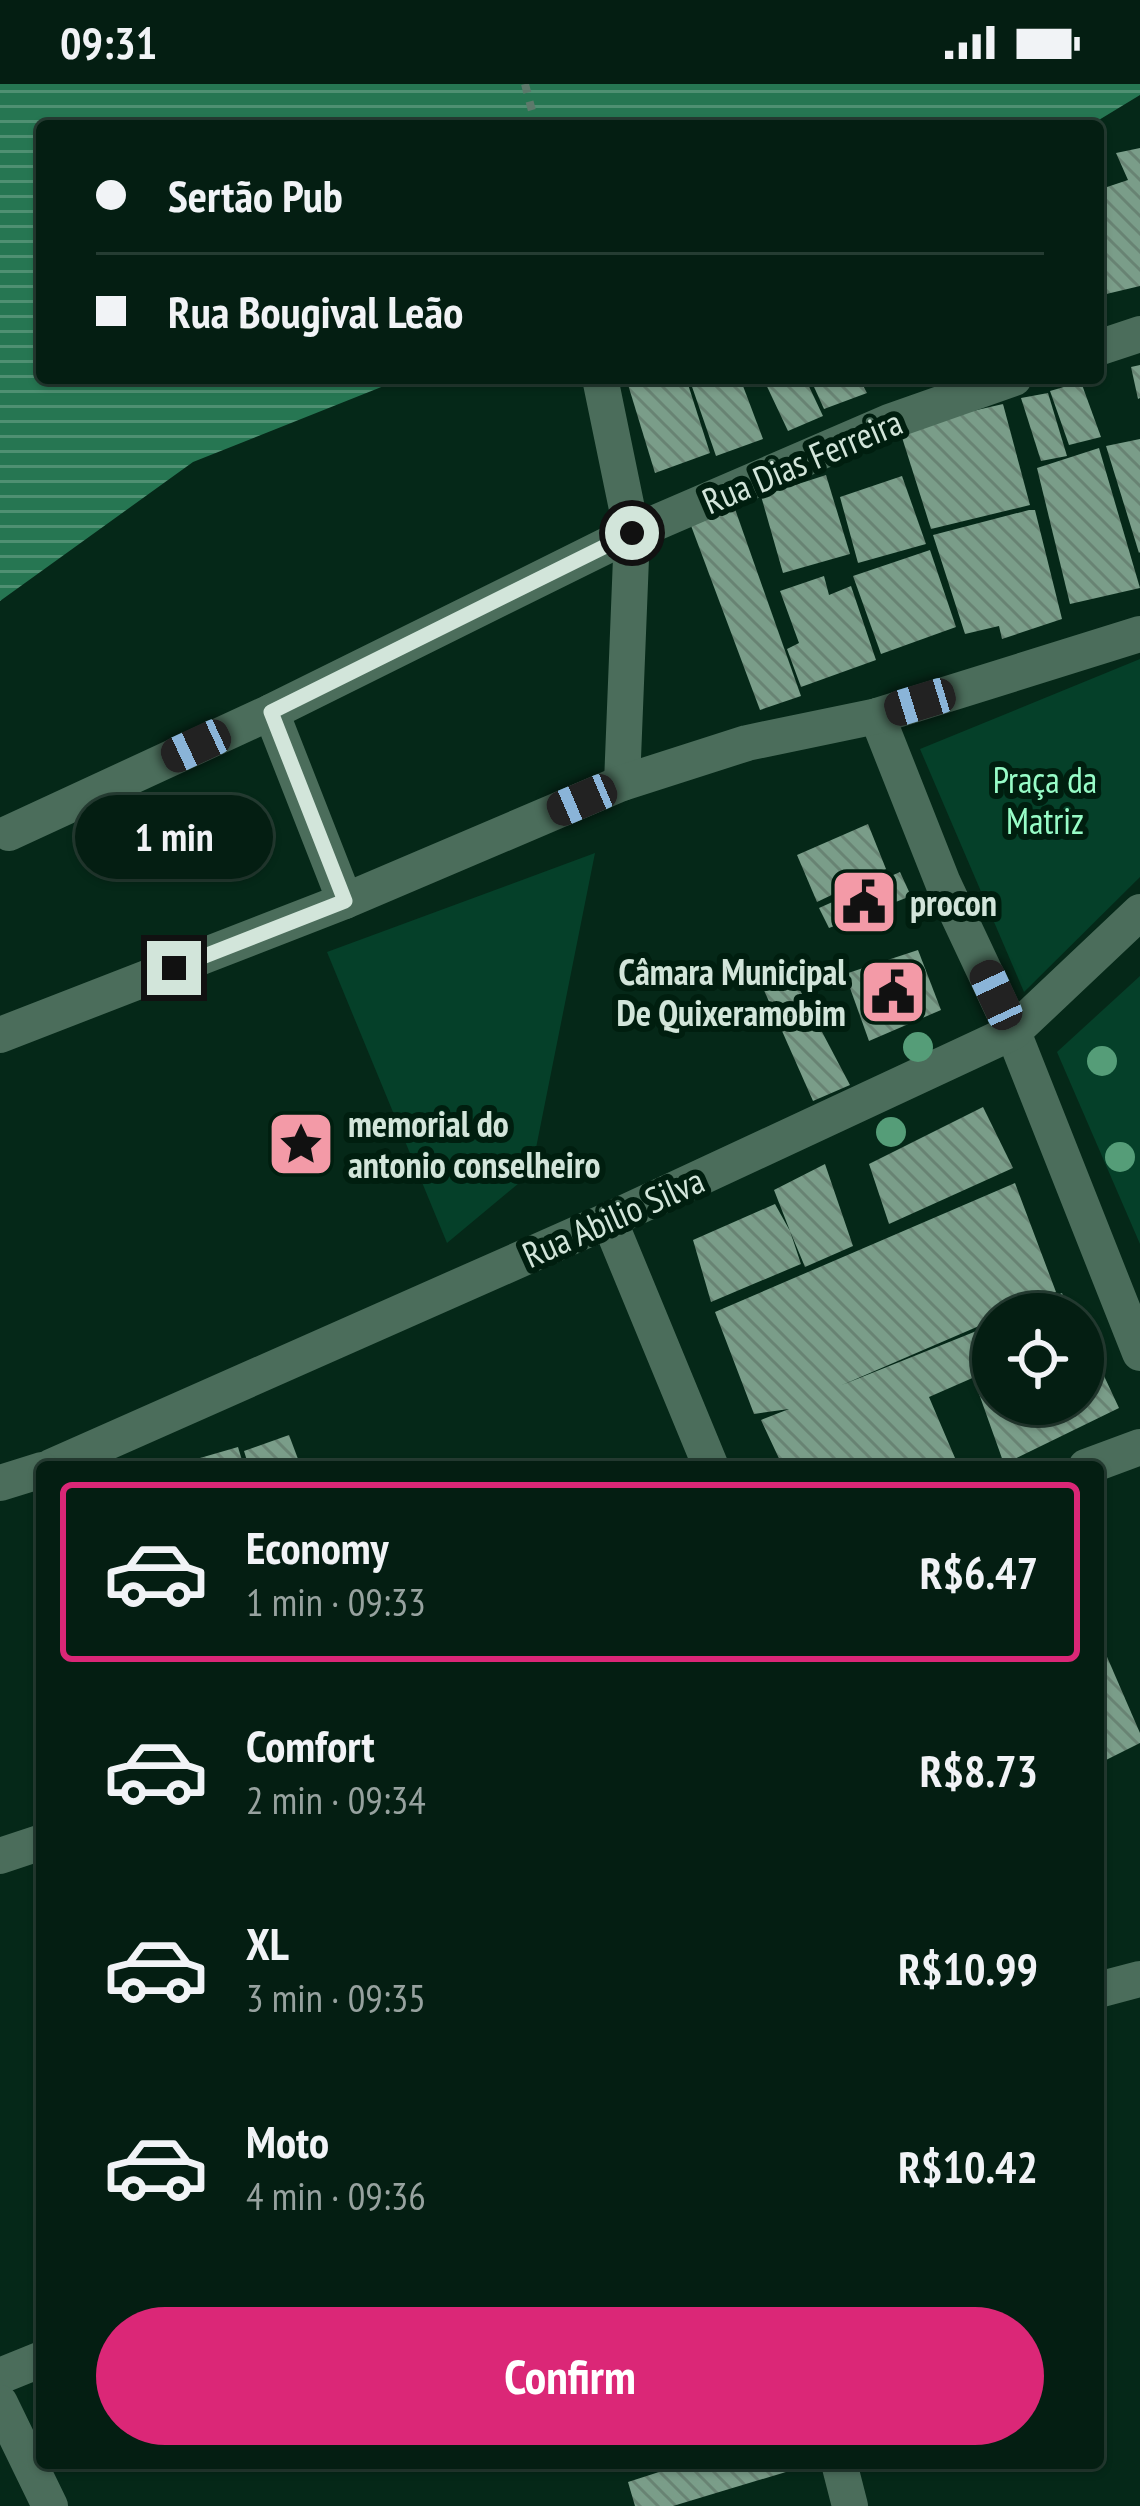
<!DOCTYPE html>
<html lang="en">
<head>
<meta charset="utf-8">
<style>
  body { margin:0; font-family:"PT Sans Narrow",sans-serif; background:#0d271b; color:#f1f3f6; height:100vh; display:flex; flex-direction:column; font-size:45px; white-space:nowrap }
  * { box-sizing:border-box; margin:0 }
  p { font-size:39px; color:#97a29f }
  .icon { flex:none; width:66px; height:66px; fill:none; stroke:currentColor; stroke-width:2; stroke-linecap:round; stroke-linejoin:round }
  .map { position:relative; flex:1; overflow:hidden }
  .side { position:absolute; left:36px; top:1377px; width:1068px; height:1008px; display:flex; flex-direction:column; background:#041e12; border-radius:12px; box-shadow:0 3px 9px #0004,0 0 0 3px #253c32 }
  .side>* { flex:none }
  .banner { position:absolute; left:36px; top:36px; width:1068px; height:264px; border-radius:12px; box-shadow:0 3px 9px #0004,0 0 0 3px #253c32; display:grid; align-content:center; height:264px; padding:0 60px; background:#041e12 }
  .controls { position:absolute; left:972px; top:1209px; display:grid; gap:24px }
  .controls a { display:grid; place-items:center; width:132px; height:132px; border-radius:50%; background:#041e12; box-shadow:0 3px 9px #0004,0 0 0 3px #253c32; font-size:60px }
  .end { position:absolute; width:54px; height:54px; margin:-27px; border:15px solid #d2e5da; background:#111; box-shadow:0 0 0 6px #111 }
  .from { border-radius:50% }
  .bubble { position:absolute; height:84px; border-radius:42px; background:#041e12; box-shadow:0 3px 9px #0004,0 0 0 3px #253c32; font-size:39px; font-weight:700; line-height:84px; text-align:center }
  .car { position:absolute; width:36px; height:72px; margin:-36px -18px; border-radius:15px; box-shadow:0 0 9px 3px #0007; background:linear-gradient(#222 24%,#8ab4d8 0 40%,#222 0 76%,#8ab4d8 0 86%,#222 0) }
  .banner b { display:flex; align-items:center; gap:42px; height:114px; font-size:45px }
  .banner b+b { border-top:3px solid #253c32 }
  .banner i { width:30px; height:30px; background:#f1f3f6 }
  ul { padding:21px 0 0; list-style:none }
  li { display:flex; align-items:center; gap:36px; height:180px; margin:0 24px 18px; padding:0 36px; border:6px solid transparent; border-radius:12px }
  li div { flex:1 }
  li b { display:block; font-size:45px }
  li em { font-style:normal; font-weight:700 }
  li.on { border-color:#db2777 }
  li>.icon { width:108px; height:108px; stroke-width:1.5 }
  .primary-button { display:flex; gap:24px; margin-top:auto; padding:24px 60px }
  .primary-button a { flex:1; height:138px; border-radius:72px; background:#db2777; color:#fff; font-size:48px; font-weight:700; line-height:138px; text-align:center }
  .status { display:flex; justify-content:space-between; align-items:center; height:84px; padding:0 60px; background:#041e12; direction:ltr }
  .status svg { height:33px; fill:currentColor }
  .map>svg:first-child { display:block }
  .green { fill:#054029 }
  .water { fill:url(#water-rules) }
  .building { fill:url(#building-back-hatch) }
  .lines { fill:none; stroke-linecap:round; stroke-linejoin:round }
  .path { stroke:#5d796b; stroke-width:8; stroke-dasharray:9 9; stroke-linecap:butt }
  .minor { stroke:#4b6d5b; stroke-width:36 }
  .tree { fill:#559d78 }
  .route { stroke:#d2e5da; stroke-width:15 }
  .labels { text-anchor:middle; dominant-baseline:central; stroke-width:12; stroke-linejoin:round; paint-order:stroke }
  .street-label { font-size:36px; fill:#d2e5da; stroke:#001e0f }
  .park-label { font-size:36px; fill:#97fcc7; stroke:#001e0f }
  .poi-label { font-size:36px; font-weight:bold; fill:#d2e5da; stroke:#001e0f; text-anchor:start }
</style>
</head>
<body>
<div class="status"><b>09:31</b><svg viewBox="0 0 49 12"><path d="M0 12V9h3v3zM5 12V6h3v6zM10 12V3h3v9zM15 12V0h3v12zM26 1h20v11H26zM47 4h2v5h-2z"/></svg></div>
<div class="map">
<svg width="1140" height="2422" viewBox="0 0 1140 2422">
  <defs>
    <pattern id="water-rules" width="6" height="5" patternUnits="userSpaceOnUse" patternTransform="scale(3)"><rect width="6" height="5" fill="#267652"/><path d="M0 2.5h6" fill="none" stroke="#4f9072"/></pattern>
    <pattern id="building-back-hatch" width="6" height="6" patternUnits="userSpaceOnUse" patternTransform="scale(3)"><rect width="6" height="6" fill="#7a9d89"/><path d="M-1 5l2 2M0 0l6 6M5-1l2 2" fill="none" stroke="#688373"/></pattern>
  </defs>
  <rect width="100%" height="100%" fill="#052818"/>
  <g class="green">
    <path d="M1140 575V793L1024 908 920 665Z"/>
    <path d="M595 769 531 1089 447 1159 327 868Z"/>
    <path d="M1140 892V1160L1057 968Z"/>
  </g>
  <path class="water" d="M0 0H1140V11L1089 42H42V294H404L193 378 0 517Z"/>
  <g class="building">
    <path d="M1140 64V202L1098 212V106L1128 96 1116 69Z"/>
    <path d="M1140 281V314L1138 315 1131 283Z"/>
    <path d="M626 294H686L710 369 655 389Z"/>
    <path d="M689 294H740L763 355 716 372Z"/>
    <path d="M763 294H805L823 332 788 347Z"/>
    <path d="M810 294H859L867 309 824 325Z"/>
    <path d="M1081 298 1101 353 1069 361 1050 307Z"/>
    <path d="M1048 309 1067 372 1041 377 1021 314Z"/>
    <path d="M1003 320 1030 421 931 445 899 344Z"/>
    <path d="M1140 355V468L1139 469 1106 362Z"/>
    <path d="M1099 364 1140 504 1070 520 1037 384Z"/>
    <path d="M826 391 850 470 783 489 761 412Z"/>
    <path d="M902 392 926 460 858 479 840 413Z"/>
    <path d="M735 425 801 612 760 626 690 439Z"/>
    <path d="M1029 426H1035L1062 535 1002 555 999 542 965 550 933 451Z"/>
    <path d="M930 466 956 543 881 570 853 492Z"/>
    <path d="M824 492 829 511 851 502 876 576 801 603 787 565 799 559 780 507Z"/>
    <path d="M868 740 886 785 817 818 797 771Z"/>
    <path d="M900 788 911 812 829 844 819 824Z"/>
    <path d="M918 866 941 926 869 957 845 890Z"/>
    <path d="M792 891 850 1001 813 1017 763 904Z"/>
    <path d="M983 1023 1013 1084 889 1140 869 1080Z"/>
    <path d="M825 1080 853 1162 805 1183 790 1147 801 1180 711 1218 693 1156 775 1120 790 1147 774 1106Z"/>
    <path d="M1015 1099 1056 1208 1006 1230H993V1236L842 1301 979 1246 993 1285 929 1313 958 1381 783 1383 761 1336 789 1325 754 1330 715 1228Z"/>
    <path d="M1062 1209 1070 1230H1014Z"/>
    <path d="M1091 1264 1119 1324 1004 1380 978 1307 993 1301V1320H1083V1267Z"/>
    <path d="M289 1351 301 1383H249L244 1367Z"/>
    <path d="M238 1363 244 1383H202L200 1374Z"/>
    <path d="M1098 1552 1140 1649V1659L1098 1680Z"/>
    <path d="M687 2379H783L786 2388 673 2422H635L628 2398Z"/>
  </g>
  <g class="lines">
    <path class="path" d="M525 0 536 42"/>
    <g class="minor">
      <path d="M1098 264 1140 250"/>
      <path d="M600 294 632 449 622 699"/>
      <path d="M271 628 345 817"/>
      <path d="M877 632 943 799 1013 948 1140 1269"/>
      <path d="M9 749 271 628 632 449 889 338 1014 294"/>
      <path d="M0 951 345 817 622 699 747 659 877 632 1140 550"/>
      <path d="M609 1136 711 1383"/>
      <path d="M51 1383 609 1136 1013 948 1140 828"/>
      <path d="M1086 1383 1140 1363"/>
      <path d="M0 1399 42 1386"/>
      <path d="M0 1772 42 1758"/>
      <path d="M1098 1906 1140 1895"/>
      <path d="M0 2292 42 2275"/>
      <path d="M0 2319 50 2422"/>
      <path d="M839 2379 850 2422"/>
    </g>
  </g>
  <g class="tree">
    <circle cx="918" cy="963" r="15"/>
    <circle cx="1102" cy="977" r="15"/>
    <circle cx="891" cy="1048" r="15"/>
    <circle cx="1120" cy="1073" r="15"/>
  </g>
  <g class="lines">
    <path class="route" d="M174 884 345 817 271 628 632 449"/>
  </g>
  <defs>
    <symbol id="civic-square" viewBox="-11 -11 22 22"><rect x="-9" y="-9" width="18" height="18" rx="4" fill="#f39aa7" stroke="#001e0f"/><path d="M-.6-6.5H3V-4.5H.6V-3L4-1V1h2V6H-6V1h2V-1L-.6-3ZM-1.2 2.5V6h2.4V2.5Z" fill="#111"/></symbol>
    <symbol id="sight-square" viewBox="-11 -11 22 22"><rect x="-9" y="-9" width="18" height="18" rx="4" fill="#f39aa7" stroke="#001e0f"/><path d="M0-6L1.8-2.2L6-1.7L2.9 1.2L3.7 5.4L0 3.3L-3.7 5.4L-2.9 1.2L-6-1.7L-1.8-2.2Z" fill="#111"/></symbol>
  </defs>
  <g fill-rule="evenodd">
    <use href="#civic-square" x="826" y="780" width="76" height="76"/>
    <use href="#civic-square" x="855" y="870" width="76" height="76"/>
    <use href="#sight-square" x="263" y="1022" width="76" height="76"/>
  </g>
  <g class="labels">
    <g class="street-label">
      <text transform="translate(802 377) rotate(-23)">Rua Dias Ferreira</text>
      <text transform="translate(613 1133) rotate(-24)">Rua Abilio Silva</text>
    </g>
    <g class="park-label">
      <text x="1045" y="695">Praça da<tspan x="1045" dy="41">Matriz</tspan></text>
    </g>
    <g class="poi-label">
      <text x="910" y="818">procon</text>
      <text x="846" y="887" text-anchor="end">Câmara Municipal<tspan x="846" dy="41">De Quixeramobim</tspan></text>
      <text x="348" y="1039">memorial do<tspan x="348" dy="41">antonio conselheiro</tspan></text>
    </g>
  </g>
</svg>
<div class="controls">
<a><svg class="icon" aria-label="locate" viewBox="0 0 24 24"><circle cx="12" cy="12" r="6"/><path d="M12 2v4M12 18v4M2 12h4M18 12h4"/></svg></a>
</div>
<i class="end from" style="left:632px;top:449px"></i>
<i class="end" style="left:174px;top:884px"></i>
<div class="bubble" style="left:75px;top:711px;width:198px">1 min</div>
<i class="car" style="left:920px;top:618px;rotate:253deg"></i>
<i class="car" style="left:196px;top:662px;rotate:245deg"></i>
<i class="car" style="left:582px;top:716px;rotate:247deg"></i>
<i class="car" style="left:996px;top:911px;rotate:335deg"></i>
<div class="banner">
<b><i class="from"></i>Sertão Pub</b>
<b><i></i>Rua Bougival Leão</b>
</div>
<section class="side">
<ul>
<li class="on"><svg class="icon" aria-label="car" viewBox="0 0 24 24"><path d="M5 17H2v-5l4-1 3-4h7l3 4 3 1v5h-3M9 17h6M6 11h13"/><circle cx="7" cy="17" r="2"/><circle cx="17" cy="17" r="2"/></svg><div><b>Economy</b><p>1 min · 09:33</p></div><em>R$6.47</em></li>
<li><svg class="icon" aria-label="car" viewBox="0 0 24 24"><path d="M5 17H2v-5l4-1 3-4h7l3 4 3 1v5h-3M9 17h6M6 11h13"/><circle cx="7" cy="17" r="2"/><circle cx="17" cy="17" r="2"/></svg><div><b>Comfort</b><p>2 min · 09:34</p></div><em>R$8.73</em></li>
<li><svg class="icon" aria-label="car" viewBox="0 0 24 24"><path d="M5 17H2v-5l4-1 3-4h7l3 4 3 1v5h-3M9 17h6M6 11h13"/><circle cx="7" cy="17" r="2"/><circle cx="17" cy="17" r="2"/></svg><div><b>XL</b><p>3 min · 09:35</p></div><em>R$10.99</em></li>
<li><svg class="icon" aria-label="car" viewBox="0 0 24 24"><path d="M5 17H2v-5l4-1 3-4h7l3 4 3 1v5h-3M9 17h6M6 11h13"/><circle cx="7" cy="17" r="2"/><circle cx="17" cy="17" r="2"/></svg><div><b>Moto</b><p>4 min · 09:36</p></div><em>R$10.42</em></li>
</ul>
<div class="primary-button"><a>Confirm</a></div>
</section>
</div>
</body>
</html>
